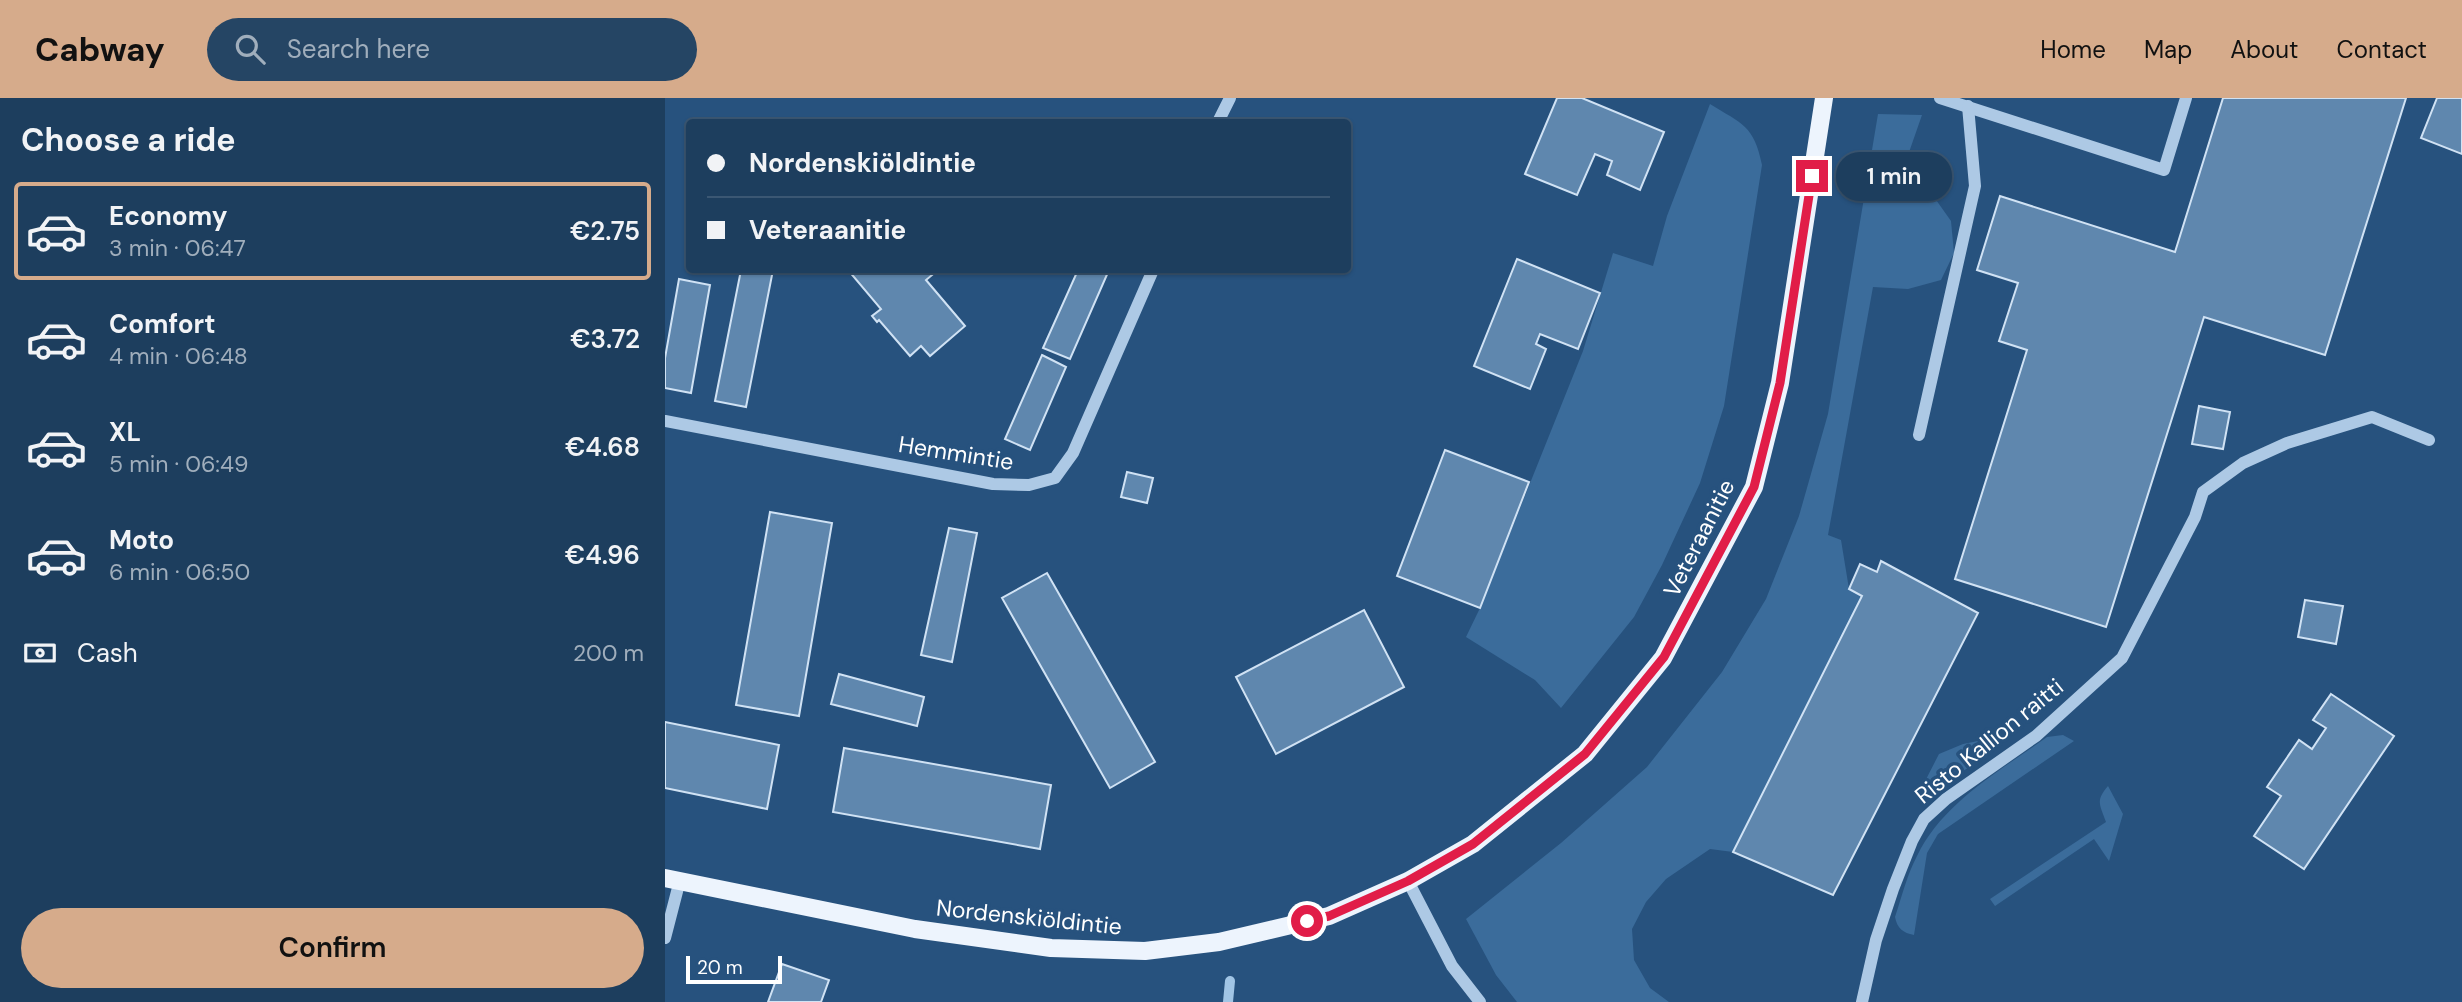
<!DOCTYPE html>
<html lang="en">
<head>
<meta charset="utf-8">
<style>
  body { margin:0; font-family:"DM Sans",sans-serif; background:#254564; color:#f1f3f6; height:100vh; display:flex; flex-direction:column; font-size:26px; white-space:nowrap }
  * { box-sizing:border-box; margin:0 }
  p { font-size:23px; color:#a0aebc }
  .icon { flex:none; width:38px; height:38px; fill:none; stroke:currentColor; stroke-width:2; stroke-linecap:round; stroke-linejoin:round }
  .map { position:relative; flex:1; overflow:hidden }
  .panel { display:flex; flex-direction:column; background:#1d3e5e; width:665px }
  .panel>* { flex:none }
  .guide { position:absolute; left:21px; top:21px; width:665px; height:154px; border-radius:7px; box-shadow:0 2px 5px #0004,0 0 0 2px #3b5773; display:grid; align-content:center; height:154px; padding:0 21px; background:#1d3e5e }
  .scale { position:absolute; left:21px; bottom:18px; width:96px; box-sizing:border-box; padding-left:7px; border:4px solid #fff; border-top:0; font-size:19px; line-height:24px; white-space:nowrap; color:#fff; -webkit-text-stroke:5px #27527e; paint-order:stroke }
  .end { position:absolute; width:32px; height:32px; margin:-16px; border:9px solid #e11d48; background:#fff; box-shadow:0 0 0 4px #fff }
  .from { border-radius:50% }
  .bubble { position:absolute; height:49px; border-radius:24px; background:#1d3e5e; box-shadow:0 2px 5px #0004,0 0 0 2px #3b5773; font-size:23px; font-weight:600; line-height:49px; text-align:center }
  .guide b { display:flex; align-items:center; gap:24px; height:66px; font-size:26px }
  .guide b+b { border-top:2px solid #3b5773 }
  .guide i { width:18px; height:18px; background:#f1f3f6 }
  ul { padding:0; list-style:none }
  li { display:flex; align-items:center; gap:21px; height:98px; margin:0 14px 10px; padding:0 7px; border:4px solid transparent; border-radius:7px }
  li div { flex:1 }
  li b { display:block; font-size:26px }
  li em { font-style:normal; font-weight:600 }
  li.selected { border-color:#d6ab8b }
  li>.icon { width:63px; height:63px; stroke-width:1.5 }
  h2 { padding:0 21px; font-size:32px; line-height:84px }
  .pay { display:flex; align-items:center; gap:18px; height:77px; padding:0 21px; font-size:26px }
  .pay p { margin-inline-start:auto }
  .button { display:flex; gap:14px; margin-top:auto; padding:14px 21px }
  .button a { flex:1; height:80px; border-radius:42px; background:#d6ab8b; color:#111; font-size:28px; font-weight:600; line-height:80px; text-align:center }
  header { display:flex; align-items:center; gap:42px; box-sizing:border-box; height:98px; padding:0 35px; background:#d6ab8b; color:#111 }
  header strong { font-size:33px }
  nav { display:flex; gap:38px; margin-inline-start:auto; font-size:24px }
  .search { width:490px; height:63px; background:#254564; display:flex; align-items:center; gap:18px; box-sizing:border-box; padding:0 24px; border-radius:38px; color:#a0aebc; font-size:26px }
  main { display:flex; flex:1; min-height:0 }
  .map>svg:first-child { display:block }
  .green { fill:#3b6c9b }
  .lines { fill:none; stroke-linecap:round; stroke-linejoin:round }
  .stream { stroke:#a1c5e5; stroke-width:10 }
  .building { fill:#5f87ae; stroke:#d0e2f4; stroke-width:2 }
  .minor { stroke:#adc9e5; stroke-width:12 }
  .major { stroke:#edf4fd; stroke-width:18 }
  .route { stroke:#e11d48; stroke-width:9 }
  .labels { text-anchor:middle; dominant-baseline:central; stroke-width:7; stroke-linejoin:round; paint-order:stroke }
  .street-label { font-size:23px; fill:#fff; stroke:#27527e }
</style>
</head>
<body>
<header>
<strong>Cabway</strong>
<div class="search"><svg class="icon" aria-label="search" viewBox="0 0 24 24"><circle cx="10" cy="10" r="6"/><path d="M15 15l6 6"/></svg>Search here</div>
<nav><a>Home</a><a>Map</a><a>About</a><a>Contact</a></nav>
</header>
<main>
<section class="panel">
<h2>Choose a ride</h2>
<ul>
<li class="selected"><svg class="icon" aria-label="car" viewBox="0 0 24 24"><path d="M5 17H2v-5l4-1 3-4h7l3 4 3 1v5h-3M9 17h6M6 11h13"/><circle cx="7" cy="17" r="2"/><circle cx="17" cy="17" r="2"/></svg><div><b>Economy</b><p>3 min · 06:47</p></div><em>€2.75</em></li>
<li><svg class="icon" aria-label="car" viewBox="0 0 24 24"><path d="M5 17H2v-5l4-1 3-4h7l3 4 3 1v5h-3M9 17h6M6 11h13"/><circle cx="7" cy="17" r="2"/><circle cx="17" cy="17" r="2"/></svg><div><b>Comfort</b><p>4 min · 06:48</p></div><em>€3.72</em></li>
<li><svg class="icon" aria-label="car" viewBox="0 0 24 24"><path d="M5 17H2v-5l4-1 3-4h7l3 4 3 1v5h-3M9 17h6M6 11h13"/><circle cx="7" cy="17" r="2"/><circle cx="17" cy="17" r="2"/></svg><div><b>XL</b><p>5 min · 06:49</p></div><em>€4.68</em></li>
<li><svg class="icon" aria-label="car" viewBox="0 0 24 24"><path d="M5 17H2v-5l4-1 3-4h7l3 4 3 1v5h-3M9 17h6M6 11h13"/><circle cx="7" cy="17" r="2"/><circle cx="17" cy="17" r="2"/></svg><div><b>Moto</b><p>6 min · 06:50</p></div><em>€4.96</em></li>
</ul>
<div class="pay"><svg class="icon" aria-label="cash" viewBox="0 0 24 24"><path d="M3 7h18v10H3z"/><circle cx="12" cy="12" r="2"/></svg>Cash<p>200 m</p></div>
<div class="button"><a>Confirm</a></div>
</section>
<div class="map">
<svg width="1797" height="904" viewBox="0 0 1797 904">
  <rect width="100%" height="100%" fill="#27527e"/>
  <g class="green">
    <path d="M1045 6C1077 26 1089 27 1097 67L1059 308 1035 385 997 467 969 519 896 610 870 582 801 539 815 510 918 253 948 155 988 168 1002 118Z"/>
    <path d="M1213 16 1257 17 1242 60 1236 92 1269 99 1286 123 1289 155 1276 182 1243 191 1208 189 1163 437 1176 442 1184 491 1197 498 1068 754 1045 751 1001 781 981 804 967 831 969 862 985 890 1004 904H852L831 877 801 821 896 745 982 669 1057 574 1101 501 1134 418 1163 316Z"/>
    <path d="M1398 637 1409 643 1273 736 1262 755 1249 837C1238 835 1232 830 1230 819 1237 798 1242 777 1252 758 1278 704 1335 673 1382 639Z"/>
    <path d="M1323 641 1326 649 1321 660 1296 674 1267 700 1259 699 1255 693 1274 656 1298 646Z"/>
    <path d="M1443 688 1458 716 1444 763 1429 741 1330 808 1325 801 1441 724C1435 707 1430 703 1443 688Z"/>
  </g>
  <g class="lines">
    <path class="stream" d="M563 904 565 883"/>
  </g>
  <g class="building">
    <path d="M892 0H917L999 34 975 92 942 77 947 63 930 56 912 97 860 76Z"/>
    <path d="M1558 0H1741L1660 257 1539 219 1441 529 1290 481 1362 252 1334 243 1353 185 1312 172 1335 98 1510 154Z"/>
    <path d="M1772 0H1797V56L1756 40Z"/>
    <path d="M852 161 935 195 913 251 875 236 871 246 881 251 865 291 809 268Z"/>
    <path d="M76 172H108L81 309 50 303Z"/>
    <path d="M183 172H273L261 182 300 228 265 258 256 248 245 258 214 222 212 224 207 218 216 211Z"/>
    <path d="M413 172H444L405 261 378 250Z"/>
    <path d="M14 181 45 187 26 295 0 290V260Z"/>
    <path d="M377 257 401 269 365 352 340 341Z"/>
    <path d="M1534 308 1565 314 1558 351 1527 346Z"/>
    <path d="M780 352 864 384 815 510 732 478Z"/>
    <path d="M462 374 488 380 482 405 456 399Z"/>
    <path d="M105 414 167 425 134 618 71 607Z"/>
    <path d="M284 430 312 435 287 564 256 557Z"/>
    <path d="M1216 463 1313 515 1168 797 1068 754 1197 498 1184 491 1195 466 1212 474Z"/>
    <path d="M382 475 490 664 445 690 337 500Z"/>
    <path d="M1640 502 1678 508 1671 546 1633 539Z"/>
    <path d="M699 512 739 589 611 656 571 579Z"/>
    <path d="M174 576 259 599 252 628 166 606Z"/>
    <path d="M1666 596 1729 638 1639 771 1589 738 1616 698 1602 689 1634 642 1647 651 1661 630 1648 622Z"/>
    <path d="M0 624 114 647 102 711 0 690Z"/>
    <path d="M179 650 386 687 375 751 168 714Z"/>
    <path d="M117 866 164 882 156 904H103Z"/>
  </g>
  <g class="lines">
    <g class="minor">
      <path d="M1275 0 1499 72 1521 0"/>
      <path d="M553 24 565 0"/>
      <path d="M0 323 328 386 364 387 390 380 408 355 488 172"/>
      <path d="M1254 337 1310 88 1303 8"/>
      <path d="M743 783 787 868 815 904"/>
      <path d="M0 840 15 782"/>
      <path d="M1197 904 1211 842 1228 791 1247 743 1259 721 1281 701 1371 638 1457 560 1530 419 1538 394 1578 365 1622 345 1707 319 1764 342"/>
    </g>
    <path class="major" d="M0 780 250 831 386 850 480 853 554 844 664 818 743 783 808 746 920 656 998 560 1089 389 1115 285 1159 0"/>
  </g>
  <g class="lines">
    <path class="route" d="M642 823 664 818 743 783 808 746 920 656 999 559 1089 389 1115 285 1147 78"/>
  </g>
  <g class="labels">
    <g class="street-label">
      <text transform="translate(291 355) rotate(9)">Hemmintie</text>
      <text transform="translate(1034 440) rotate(-63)">Veteraanitie</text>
      <text transform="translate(1324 643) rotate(-39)">Risto Kallion raitti</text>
      <text transform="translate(364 819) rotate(6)">Nordenskiöldintie</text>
    </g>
  </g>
</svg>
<div class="scale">20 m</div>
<i class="end from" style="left:642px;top:823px"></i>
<i class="end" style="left:1147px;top:78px"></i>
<div class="bubble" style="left:1171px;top:54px;width:116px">1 min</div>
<div class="guide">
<b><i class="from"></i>Nordenskiöldintie</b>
<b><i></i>Veteraanitie</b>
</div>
</div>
</main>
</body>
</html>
